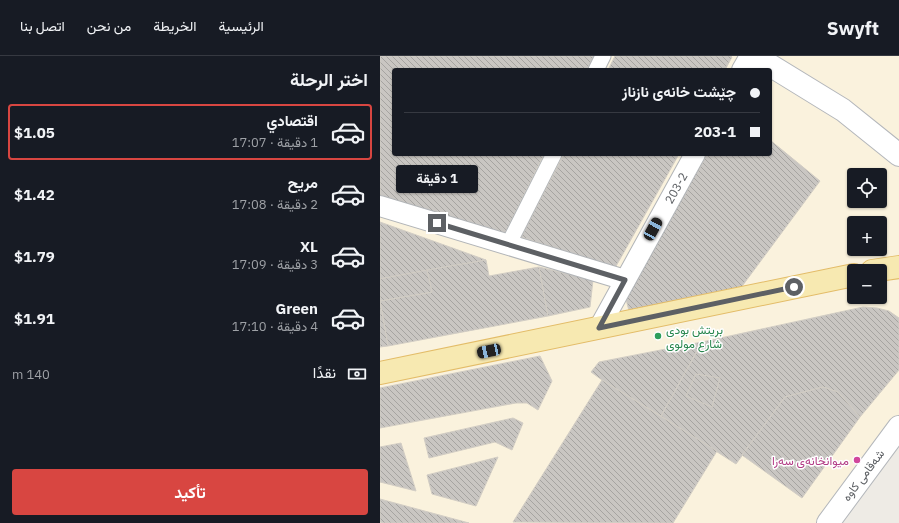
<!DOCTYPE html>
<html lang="ar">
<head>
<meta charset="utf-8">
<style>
  body { margin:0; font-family:"IBM Plex Sans",Vazirmatn,sans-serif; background:#242831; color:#f1f3f6; direction:rtl; height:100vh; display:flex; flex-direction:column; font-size:15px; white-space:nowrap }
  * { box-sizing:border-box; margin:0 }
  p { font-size:13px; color:#9ea1a6 }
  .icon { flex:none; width:22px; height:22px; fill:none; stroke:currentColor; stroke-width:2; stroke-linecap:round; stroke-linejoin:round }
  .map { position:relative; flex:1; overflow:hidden; direction:ltr }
  .side { display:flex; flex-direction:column; background:#171b24; width:380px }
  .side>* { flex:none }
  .banner { position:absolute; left:12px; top:12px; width:380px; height:88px; border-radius:4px; box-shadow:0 1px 3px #0004; direction:rtl; display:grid; align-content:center; height:88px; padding:0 12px; background:#171b24 }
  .tools { position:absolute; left:467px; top:112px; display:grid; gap:8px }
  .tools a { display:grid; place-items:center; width:40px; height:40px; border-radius:4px; background:#171b24; box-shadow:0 1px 3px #0004; font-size:20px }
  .end { position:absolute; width:18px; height:18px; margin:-9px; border:5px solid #5d6064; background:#fff; box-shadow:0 0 0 2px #fff }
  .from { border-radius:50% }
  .bubble { position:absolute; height:28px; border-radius:4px; background:#171b24; box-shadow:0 1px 3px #0004; font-size:13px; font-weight:700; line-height:28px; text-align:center; direction:rtl }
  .car { position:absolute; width:12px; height:24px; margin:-12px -6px; border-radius:5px; box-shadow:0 0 3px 1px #0007; background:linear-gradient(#222 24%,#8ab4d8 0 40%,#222 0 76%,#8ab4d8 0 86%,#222 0) }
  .banner b { display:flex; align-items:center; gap:14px; height:38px; font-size:15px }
  .banner b+b { border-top:1px solid #363941 }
  .banner i { width:10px; height:10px; background:#f1f3f6 }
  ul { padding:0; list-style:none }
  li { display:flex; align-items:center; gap:12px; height:56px; margin:0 8px 6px; padding:0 4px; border:2px solid transparent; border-radius:4px }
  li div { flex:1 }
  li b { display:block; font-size:15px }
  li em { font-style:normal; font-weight:700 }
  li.selected { border-color:#d84641 }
  li>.icon { width:36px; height:36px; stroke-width:1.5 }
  h2 { padding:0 12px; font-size:18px; line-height:48px }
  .pay { display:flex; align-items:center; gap:10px; height:44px; padding:0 12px; font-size:15px }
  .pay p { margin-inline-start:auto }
  .action { display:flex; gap:8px; margin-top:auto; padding:8px 12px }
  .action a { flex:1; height:46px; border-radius:4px; background:#d84641; color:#fff; font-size:16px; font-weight:700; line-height:46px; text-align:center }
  header { display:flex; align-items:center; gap:24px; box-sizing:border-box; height:56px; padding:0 20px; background:#171b24; border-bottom:1px solid #363941 }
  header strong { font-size:19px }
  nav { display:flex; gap:22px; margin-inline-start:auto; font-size:14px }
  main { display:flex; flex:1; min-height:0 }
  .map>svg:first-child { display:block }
  .commercial { fill:#faf2dd; fill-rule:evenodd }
  .building { fill:url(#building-back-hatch); stroke:#d2cdc4 }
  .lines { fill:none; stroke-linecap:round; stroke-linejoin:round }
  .pedestrian-casing { stroke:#b2b5b8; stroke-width:17 }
  .minor-casing { stroke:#b2b5b8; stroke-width:22 }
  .secondary-casing { stroke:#b4b7bb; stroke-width:24 }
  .primary-casing { stroke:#e3bc68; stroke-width:24 }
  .pedestrian { stroke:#fff; stroke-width:15 }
  .minor { stroke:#fff; stroke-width:20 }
  .secondary { stroke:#fff; stroke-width:22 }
  .primary { stroke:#f7e9b1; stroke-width:22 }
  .route { stroke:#5d6064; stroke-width:5 }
  .leisure-dot { fill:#2e9e5b; stroke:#fff; stroke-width:1.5 }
  .hotel-dot { fill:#d1479c; stroke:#fff; stroke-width:1.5 }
  .labels { text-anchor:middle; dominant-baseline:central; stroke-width:3; stroke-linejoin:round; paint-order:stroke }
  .street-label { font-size:12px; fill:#5d6064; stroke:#fff }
  .leisure-label { font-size:12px; fill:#27864d; stroke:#fff; text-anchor:start }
  .hotel-label { font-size:12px; fill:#b23c85; stroke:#fff; text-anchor:end }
</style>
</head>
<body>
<header>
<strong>Swyft</strong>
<nav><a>الرئيسية</a><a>الخريطة</a><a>من نحن</a><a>اتصل بنا</a></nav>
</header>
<main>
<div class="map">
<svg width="519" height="467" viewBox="0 0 519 467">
  <defs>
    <pattern id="building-back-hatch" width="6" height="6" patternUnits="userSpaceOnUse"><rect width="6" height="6" fill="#c9c6c2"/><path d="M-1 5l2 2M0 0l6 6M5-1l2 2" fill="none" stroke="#a6a4a1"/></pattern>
  </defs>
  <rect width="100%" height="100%" fill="#eeebe5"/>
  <g class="commercial">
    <path d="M0 0H519V207L0 308ZM14 14H390V98H14ZM474 119H500V145H474ZM474 167H500V193H474Z"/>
    <path d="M519 217V371L448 467H0V323L474 226V241H500V221Z"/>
  </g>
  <g class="building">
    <path d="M0 0H214L207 14H14V98H164L124 179 0 139Z"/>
    <path d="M235 0H351L352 1 345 14H228Z"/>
    <path d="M390 84 440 125 360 233 249 255 246 243 327 98H390Z"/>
    <path d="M184 98H299L235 212 141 181Z"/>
    <path d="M0 166 106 204 0 223Z"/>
    <path d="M106 204 109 220 159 211 168 260 8 290 0 245 52 236 47 214Z"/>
    <path d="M159 211 213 224 210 251 168 260Z"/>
    <path d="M47 214 52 236 0 245 8 290 0 291V223Z"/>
    <path d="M483 251 497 252 509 255 519 262V314L480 361 458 336 443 331 405 341 356 408 281 360 322 286Z"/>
    <path d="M322 286 281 360 222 324 211 316 219 306Z"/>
    <path d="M160 300 172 325 158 354 147 347H136L0 372V332Z"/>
    <path d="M316 318 340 322 332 351 306 340Z"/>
    <path d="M222 324 337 395 293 467 133 466Z"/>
    <path d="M443 331 458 336 480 361 422 442 362 399 405 341Z"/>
    <path d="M133 362 143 367 132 394 115 386 49 402 44 382Z"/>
    <path d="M21 387 36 435 0 426V391Z"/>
    <path d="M118 401 96 450 52 438 47 419Z"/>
    <path d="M0 443 89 467H3L0 466Z"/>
  </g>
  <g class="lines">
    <defs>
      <g id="pedestrian">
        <path d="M216 14 223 0"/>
        <path d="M128 189 174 98"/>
      </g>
      <g id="minor">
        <path d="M362 14 370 0"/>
        <path d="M0 150 245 224"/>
        <path d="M219 272 315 98"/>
      </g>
      <g id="secondary">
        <path d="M375 0 463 54 519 99"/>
        <path d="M448 467 519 371"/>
      </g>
      <g id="primary">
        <path d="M492 215 519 211"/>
        <path d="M0 317 474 219"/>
      </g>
    </defs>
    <use href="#pedestrian" class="pedestrian-casing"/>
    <use href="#minor" class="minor-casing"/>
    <use href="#secondary" class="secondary-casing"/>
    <use href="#primary" class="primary-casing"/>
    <use href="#pedestrian" class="pedestrian"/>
    <use href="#minor" class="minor"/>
    <use href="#secondary" class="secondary"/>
    <use href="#primary" class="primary"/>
  </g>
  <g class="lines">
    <path class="route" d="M57 167 245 224 219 272 414 231"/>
  </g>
  <circle class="leisure-dot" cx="278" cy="280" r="4"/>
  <circle class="hotel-dot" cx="477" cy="404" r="4"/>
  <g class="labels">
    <g class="street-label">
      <text transform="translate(296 132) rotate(-61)">203-2</text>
      <text transform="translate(483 419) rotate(-53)">شەقامی کاوە</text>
    </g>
    <g class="leisure-label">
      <text x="286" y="273">بريتش بودى<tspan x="286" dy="14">شارع مولوى</tspan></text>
    </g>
    <g class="hotel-label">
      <text x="469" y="404">میوانخانەی سەرا</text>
    </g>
  </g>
</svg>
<div class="tools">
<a><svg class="icon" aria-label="locate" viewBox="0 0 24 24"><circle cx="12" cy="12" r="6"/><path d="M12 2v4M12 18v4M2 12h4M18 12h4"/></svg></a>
<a>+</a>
<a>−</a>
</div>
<i class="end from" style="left:414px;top:231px"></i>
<i class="end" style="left:57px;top:167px"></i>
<div class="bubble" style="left:16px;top:109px;width:82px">1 دقيقة</div>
<i class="car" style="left:273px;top:173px;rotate:29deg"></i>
<i class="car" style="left:109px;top:295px;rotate:258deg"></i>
<div class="banner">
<b><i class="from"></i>چێشت خانەی نازناز</b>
<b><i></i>203-1</b>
</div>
</div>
<section class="side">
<h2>اختر الرحلة</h2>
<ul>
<li class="selected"><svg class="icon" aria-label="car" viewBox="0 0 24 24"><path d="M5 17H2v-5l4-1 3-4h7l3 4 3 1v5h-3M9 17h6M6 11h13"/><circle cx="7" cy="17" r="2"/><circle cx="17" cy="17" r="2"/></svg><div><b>اقتصادي</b><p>1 دقيقة · 17:07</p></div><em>$1.05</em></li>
<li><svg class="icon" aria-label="car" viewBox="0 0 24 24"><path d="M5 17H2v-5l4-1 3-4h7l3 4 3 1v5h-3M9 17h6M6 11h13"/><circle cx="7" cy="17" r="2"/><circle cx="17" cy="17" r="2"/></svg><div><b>مريح</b><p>2 دقيقة · 17:08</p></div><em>$1.42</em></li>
<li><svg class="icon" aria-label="car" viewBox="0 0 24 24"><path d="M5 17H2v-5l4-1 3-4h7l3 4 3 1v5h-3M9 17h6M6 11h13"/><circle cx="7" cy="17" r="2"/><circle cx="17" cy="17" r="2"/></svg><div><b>XL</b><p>3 دقيقة · 17:09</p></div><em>$1.79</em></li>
<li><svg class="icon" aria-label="car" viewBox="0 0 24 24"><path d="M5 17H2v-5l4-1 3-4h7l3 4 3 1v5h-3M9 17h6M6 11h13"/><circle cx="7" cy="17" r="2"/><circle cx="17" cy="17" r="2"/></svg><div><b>Green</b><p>4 دقيقة · 17:10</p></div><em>$1.91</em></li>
</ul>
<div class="pay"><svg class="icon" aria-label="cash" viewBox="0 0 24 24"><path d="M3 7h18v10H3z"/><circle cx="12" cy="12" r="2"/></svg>نقدًا<p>140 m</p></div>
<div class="action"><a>تأكيد</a></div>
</section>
</main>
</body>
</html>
